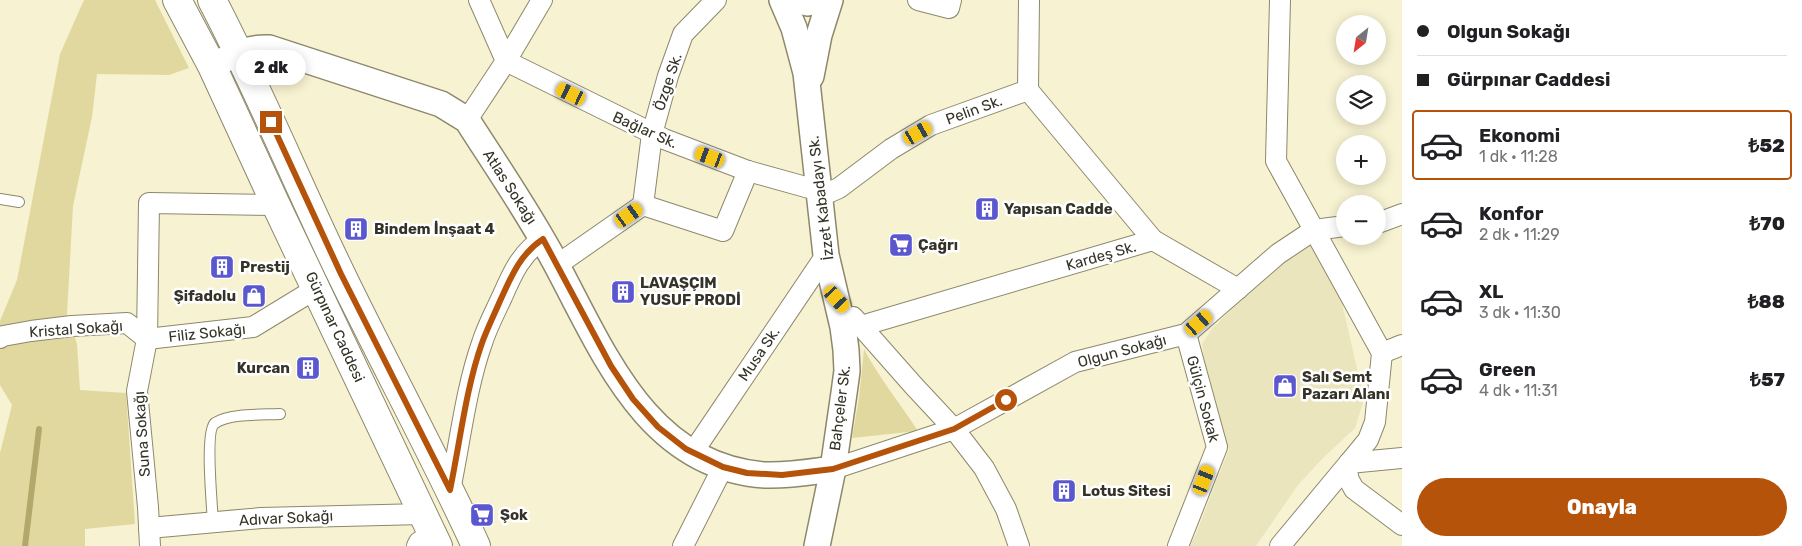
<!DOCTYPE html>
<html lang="tr">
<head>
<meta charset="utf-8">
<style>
  body { margin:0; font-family:Rubik,sans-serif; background:#f6f6f6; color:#202124; height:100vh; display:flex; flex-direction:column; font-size:19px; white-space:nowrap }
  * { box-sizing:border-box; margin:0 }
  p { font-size:16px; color:#757577 }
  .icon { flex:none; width:28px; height:28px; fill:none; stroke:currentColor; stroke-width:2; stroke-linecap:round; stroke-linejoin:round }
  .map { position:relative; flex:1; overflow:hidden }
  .sheet { display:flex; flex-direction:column; background:#fff; width:400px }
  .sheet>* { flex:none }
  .hud { display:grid; align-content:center; height:110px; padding:0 15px; background:#fff }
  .needle { width:32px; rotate:210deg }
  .controls { position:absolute; left:1336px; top:15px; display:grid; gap:10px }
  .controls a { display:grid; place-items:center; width:50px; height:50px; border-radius:50%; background:#fff; box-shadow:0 2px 12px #0003; font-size:25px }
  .end { position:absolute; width:22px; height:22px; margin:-11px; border:6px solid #b45309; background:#fff; box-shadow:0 0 0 2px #fff }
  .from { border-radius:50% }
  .bubble { position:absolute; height:35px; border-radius:18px; background:#fff; box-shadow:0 2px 12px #0003; font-size:16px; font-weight:800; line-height:35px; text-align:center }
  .car { position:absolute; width:15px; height:30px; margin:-15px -8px; border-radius:6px; box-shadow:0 0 4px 1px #0007; background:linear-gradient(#f5c518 24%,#345 0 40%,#f5c518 0 76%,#345 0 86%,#f5c518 0) }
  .hud b { display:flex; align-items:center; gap:18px; height:48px; font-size:19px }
  .hud b+b { border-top:1px solid #e0e0e0 }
  .hud i { width:12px; height:12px; background:#202124 }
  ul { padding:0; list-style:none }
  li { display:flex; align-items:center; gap:15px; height:70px; margin:0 10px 8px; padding:0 5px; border:2px solid transparent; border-radius:5px }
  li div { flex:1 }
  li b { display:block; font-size:19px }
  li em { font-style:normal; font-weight:800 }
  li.active { border-color:#b45309 }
  li>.icon { width:45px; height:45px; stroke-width:1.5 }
  .primary-button { display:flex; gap:10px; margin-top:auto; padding:10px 15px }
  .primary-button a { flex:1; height:58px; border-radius:30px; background:#b45309; color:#fff; font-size:20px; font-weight:800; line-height:58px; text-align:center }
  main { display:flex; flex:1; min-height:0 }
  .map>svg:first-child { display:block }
  .built { fill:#ebe5bd }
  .green { fill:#e1d89f }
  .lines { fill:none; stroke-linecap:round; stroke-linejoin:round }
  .stream { stroke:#b2a86c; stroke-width:6 }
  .service-casing { stroke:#8d886b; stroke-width:12 }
  .minor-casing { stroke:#8d886b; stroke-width:22 }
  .tertiary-casing { stroke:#8d886b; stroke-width:28 }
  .secondary-casing { stroke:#8d886b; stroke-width:30 }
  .service { stroke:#fff; stroke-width:10 }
  .minor { stroke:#fff; stroke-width:20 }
  .tertiary { stroke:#fff; stroke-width:25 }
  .secondary { stroke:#fff; stroke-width:28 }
  .route { stroke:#b45309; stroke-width:6 }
  .labels { text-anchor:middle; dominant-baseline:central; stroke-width:5; stroke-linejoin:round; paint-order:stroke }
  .street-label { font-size:15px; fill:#353327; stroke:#fff }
  .poi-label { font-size:15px; font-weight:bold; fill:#353327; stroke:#fff; text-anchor:start }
</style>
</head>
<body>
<main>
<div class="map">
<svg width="1402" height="546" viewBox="0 0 1402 546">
  <rect width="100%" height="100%" fill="#f7f2d1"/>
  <path class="built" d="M1324 234 1339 290 1364 399 1355 428 1323 458 1298 485 1256 546H1190L1196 534 1229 449 1206 373 1202 344 1211 330 1271 269Z"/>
  <g class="green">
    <path d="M84 0H155L189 68 169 75 97 74 92 117 73 206 67 314 77 344 80 390 126 393 135 524 85 529V546H0V453L12 405 0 385V321L17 280 60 54Z"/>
    <path d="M864 349C879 378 900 403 918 431L852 438 859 398Z"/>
  </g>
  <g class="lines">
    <path class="stream" d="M25 546 39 429"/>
    <defs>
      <g id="service">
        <path d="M0 199 19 202"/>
        <path d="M213 522C212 506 205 430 215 423 230 413 263 415 280 414"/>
      </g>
      <g id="minor">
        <path d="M542 0 506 61 664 139 748 171 820 191 830 192 839 188 891 149 931 125 1028 90 1029 0"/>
        <path d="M918 0 949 8 951 0"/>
        <path d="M1280 0 1276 161 1382 353 1375 422 1368 440 1349 463 1347 472 1349 480 1354 489 1402 525"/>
        <path d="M467 120 506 61 479 0"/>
        <path d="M643 205 652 134 668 76 683 34 716 0"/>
        <path d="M1378 223 1402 214"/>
        <path d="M1153 240 1238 289"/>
        <path d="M557 265 643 205 723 231 748 171"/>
        <path d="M853 317 913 385 954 429 984 468 1006 509 1019 546"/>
        <path d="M861 326 1153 240 1028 90"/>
        <path d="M0 338 3 336 31 331 72 326 127 323 147 339 253 327 317 288"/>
        <path d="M1382 353 1402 345"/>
        <path d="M693 452 826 255"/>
        <path d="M833 469 954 429 1075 362 1186 334 1278 254 1314 230 1345 226"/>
        <path d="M450 490C460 442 466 388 482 343 487 327 495 312 502 297 512 274 521 253 543 239"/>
        <path d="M149 528 261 518 423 514"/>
        <path d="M150 546 148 507 137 391 147 339 149 203 276 205"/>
        <path d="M417 546 419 542 432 534"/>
        <path d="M683 546 723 467"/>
        <path d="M1178 546 1217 447 1186 334"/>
        <path d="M1280 546 1349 463 1402 458"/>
      </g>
      <g id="tertiary">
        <path d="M782 0 794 28 806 73 826 255 843 327 846 350 847 371 844 393 833 469 817 546"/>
        <path d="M794 0 808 3 819 0"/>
        <path d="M212 66C231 56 247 47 269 48L441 104 467 120C497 167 529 213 555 262 603 351 647 467 765 475 788 476 810 472 833 469"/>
        <path d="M811 76 819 35 830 0"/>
      </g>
      <g id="secondary">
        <path d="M177 0 212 66 276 205 438 546"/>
        <path d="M212 0C259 90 297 183 341 274 385 365 434 454 476 546"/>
      </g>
    </defs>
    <use href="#service" class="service-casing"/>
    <use href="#minor" class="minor-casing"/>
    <use href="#tertiary" class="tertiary-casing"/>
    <use href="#secondary" class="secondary-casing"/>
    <use href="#service" class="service"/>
    <use href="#minor" class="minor"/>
    <use href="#tertiary" class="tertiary"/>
    <use href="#secondary" class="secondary"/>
  </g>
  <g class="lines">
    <path class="route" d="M271 122 341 274 450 490C460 442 466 388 482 343 487 329 494 315 500 301 511 277 520 254 543 239L611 366 633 399 658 427 686 449 723 467 747 473 782 475 833 469 954 429 1006 400"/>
  </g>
  <defs>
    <symbol id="building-square" viewBox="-11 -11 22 22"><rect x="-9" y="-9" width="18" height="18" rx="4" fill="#5b57cf" stroke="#fff"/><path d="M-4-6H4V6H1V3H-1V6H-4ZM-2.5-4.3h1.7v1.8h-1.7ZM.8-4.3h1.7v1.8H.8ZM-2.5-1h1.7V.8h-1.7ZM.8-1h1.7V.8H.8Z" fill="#fff"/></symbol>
    <symbol id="supermarket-square" viewBox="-11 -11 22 22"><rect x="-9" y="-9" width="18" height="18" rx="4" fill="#5b57cf" stroke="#fff"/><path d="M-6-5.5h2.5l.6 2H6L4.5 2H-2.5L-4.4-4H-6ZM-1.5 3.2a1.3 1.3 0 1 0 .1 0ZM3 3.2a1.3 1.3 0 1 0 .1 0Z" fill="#fff"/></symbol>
    <symbol id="shop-square" viewBox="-11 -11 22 22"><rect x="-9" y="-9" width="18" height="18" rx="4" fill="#5b57cf" stroke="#fff"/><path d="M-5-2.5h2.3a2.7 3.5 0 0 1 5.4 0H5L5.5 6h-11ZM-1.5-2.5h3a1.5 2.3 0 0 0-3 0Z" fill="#fff"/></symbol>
  </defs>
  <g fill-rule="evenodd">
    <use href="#building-square" x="973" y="195" width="28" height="28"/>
    <use href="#building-square" x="342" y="215" width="28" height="28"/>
    <use href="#supermarket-square" x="887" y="231" width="28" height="28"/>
    <use href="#building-square" x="208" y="253" width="28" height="28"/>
    <use href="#building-square" x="609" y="278" width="28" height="28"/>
    <use href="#shop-square" x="240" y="282" width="28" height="28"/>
    <use href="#building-square" x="294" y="354" width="28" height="28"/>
    <use href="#shop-square" x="1271" y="372" width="28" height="28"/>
    <use href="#building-square" x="1050" y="477" width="28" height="28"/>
    <use href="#supermarket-square" x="468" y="501" width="28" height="28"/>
  </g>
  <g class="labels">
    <g class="street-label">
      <text transform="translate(668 82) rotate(-72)">Özge Sk.</text>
      <text transform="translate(974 110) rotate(-20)">Pelin Sk.</text>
      <text transform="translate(645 130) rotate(24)">Bağlar Sk.</text>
      <text transform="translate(510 187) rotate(57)">Atlas Sokağı</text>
      <text transform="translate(821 198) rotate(-97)">İzzet Kabadayı Sk.</text>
      <text transform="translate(1101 256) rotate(-16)">Kardeş Sk.</text>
      <text transform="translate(335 327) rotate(65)">Gürpınar Caddesi</text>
      <text transform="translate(76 329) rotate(-4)">Kristal Sokağı</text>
      <text transform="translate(207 333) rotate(-6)">Filiz Sokağı</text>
      <text transform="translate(1122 351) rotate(-15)">Olgun Sokağı</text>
      <text transform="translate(759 354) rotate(-56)">Musa Sk.</text>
      <text transform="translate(1203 399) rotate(75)">Gülçin Sokak</text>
      <text transform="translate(840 408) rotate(-83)">Bahçeler Sk.</text>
      <text transform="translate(142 434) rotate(-94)">Suna Sokağı</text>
      <text transform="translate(286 518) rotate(-3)">Adıvar Sokağı</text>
    </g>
    <g class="poi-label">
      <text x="1004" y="209">Yapısan Cadde</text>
      <text x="374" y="229">Bindem İnşaat 4</text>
      <text x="918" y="245">Çağrı</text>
      <text x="240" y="267">Prestij</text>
      <text x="640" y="283">LAVAŞÇIM<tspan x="640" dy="17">YUSUF PRODİ</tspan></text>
      <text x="236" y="296" text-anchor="end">Şifadolu</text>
      <text x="290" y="368" text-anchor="end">Kurcan</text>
      <text x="1302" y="377">Salı Semt<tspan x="1302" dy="17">Pazarı Alanı</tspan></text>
      <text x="1082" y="491">Lotus Sitesi</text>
      <text x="500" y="515">Şok</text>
    </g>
  </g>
</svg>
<div class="controls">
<a><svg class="needle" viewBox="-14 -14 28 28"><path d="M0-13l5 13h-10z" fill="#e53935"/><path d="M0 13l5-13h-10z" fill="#757577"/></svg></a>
<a><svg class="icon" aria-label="layers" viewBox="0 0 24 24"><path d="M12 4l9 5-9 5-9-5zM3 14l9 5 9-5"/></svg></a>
<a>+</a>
<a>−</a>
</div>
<i class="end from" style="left:1006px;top:400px"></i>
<i class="end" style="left:271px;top:122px"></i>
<div class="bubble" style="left:236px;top:50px;width:70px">2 dk</div>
<i class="car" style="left:571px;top:94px;rotate:296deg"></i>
<i class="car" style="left:918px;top:133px;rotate:60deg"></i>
<i class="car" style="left:710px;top:157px;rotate:291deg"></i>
<i class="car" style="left:629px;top:215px;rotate:55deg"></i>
<i class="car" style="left:837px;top:299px;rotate:138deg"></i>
<i class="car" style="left:1199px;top:323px;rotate:49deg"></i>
<i class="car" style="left:1204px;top:480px;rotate:22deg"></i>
</div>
<section class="sheet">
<div class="hud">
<b><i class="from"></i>Olgun Sokağı</b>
<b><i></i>Gürpınar Caddesi</b>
</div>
<ul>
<li class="active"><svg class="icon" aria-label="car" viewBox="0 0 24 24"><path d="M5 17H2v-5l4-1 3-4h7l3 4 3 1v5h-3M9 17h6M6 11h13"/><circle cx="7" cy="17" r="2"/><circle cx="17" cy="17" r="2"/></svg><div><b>Ekonomi</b><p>1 dk · 11:28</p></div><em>₺52</em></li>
<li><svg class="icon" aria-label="car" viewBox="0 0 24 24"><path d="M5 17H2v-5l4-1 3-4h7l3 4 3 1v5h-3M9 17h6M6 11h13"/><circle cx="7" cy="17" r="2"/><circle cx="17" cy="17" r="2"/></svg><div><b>Konfor</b><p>2 dk · 11:29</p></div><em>₺70</em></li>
<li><svg class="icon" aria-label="car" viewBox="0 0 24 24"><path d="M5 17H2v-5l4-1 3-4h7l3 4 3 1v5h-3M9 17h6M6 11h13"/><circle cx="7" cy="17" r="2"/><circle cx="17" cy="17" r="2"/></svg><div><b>XL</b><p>3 dk · 11:30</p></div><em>₺88</em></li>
<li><svg class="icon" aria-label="car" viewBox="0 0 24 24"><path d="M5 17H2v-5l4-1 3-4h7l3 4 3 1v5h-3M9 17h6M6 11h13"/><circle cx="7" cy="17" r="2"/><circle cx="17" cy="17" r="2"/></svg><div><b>Green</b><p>4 dk · 11:31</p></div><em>₺57</em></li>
</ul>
<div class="primary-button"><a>Onayla</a></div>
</section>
</main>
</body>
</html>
